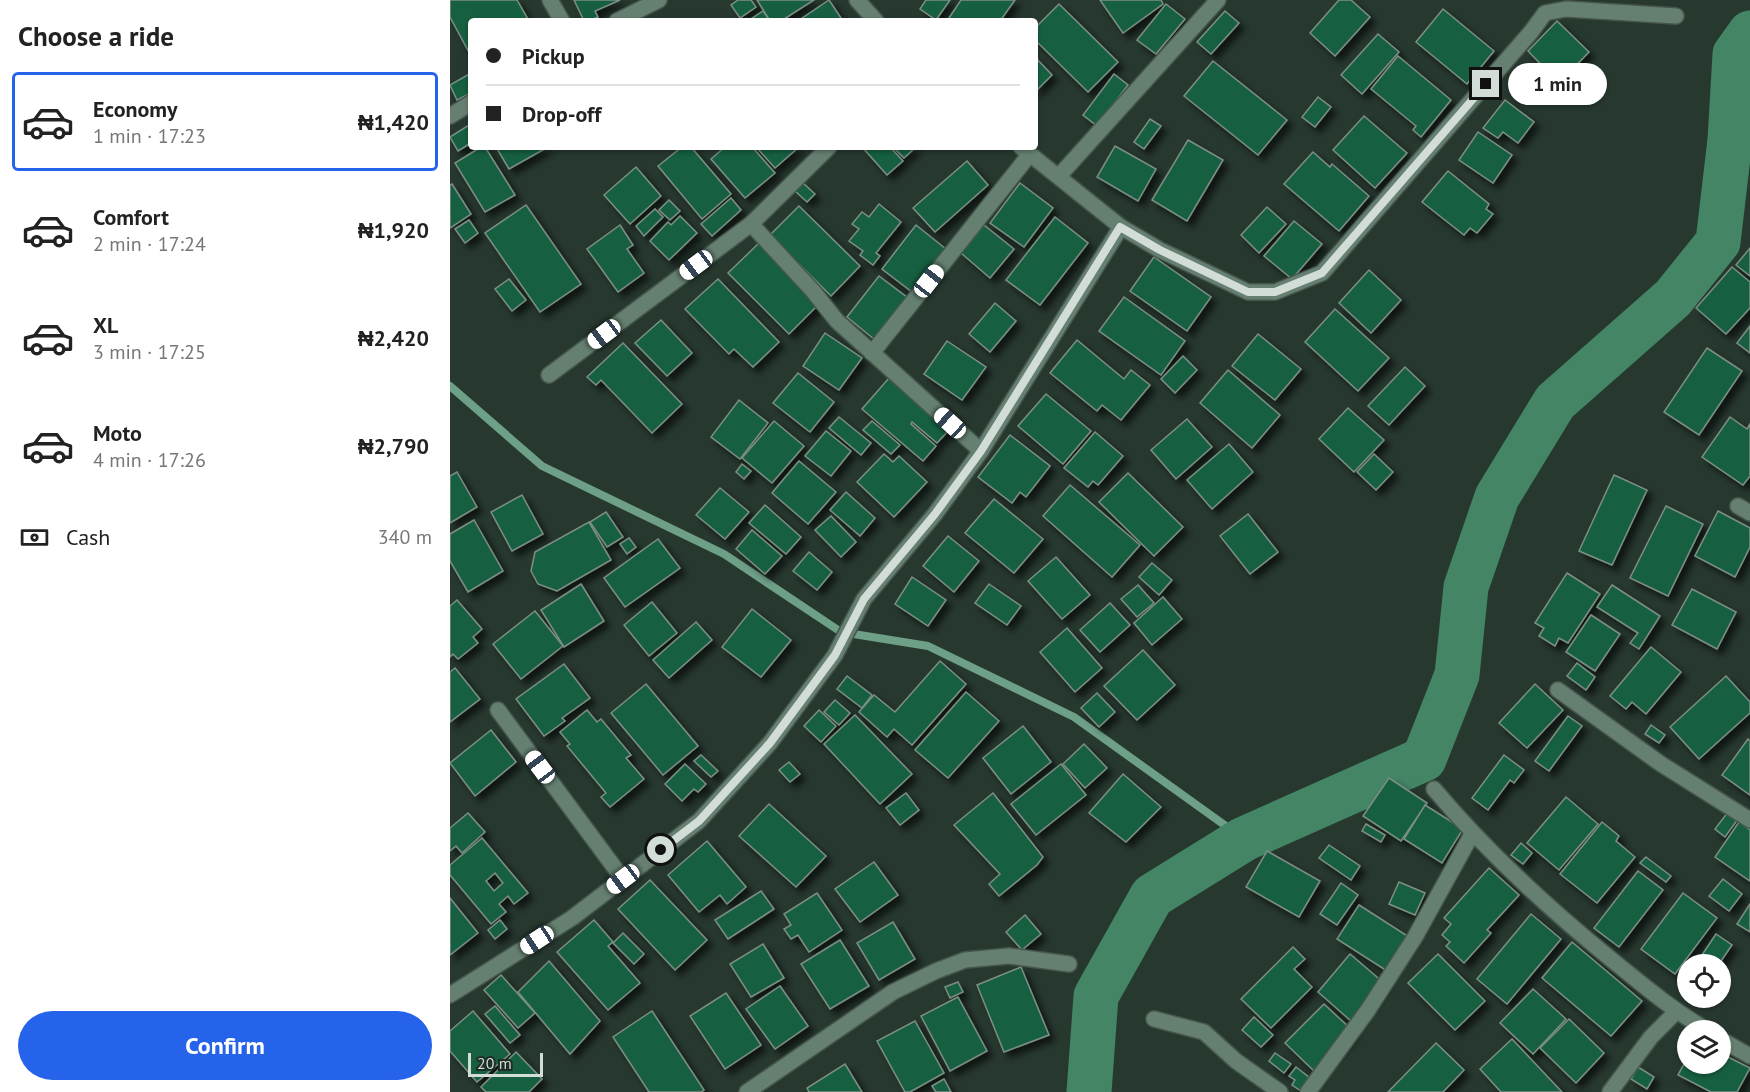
<!DOCTYPE html>
<html lang="en">
<head>
<meta charset="utf-8">
<style>
  body { margin:0; font-family:"PT Sans",sans-serif; background:#f6f6f6; color:#222; height:100vh; display:flex; flex-direction:column; font-size:22px; white-space:nowrap }
  * { box-sizing:border-box; margin:0 }
  p { font-size:20px; color:#767676 }
  .icon { flex:none; width:33px; height:33px; fill:none; stroke:currentColor; stroke-width:2; stroke-linecap:round; stroke-linejoin:round }
  .map { position:relative; flex:1; overflow:hidden }
  .details { display:flex; flex-direction:column; background:#fff; width:450px }
  .details>* { flex:none }
  .hud { position:absolute; left:18px; top:18px; width:570px; height:132px; border-radius:6px; box-shadow:0 2px 4px #0004; display:grid; align-content:center; height:132px; padding:0 18px; background:#fff }
  .tools { position:absolute; left:1227px; top:954px; display:grid; gap:12px }
  .tools a { display:grid; place-items:center; width:54px; height:54px; border-radius:50%; background:#fff; box-shadow:0 2px 4px #0004; font-size:30px }
  .scale { position:absolute; left:18px; bottom:15px; width:75px; box-sizing:border-box; padding-left:6px; border:3px solid #d3ddd7; border-top:0; font-size:16px; line-height:21px; white-space:nowrap; color:#d3ddd7; -webkit-text-stroke:4px #1d2e25; paint-order:stroke }
  .end { position:absolute; width:27px; height:27px; margin:-14px; border:8px solid #d3ddd7; background:#111; box-shadow:0 0 0 3px #111 }
  .from { border-radius:50% }
  .bubble { position:absolute; height:42px; border-radius:21px; background:#fff; box-shadow:0 2px 4px #0004; font-size:20px; font-weight:800; line-height:42px; text-align:center }
  .car { position:absolute; width:18px; height:36px; margin:-18px -9px; border-radius:8px; box-shadow:0 0 4px 2px #0007; background:linear-gradient(#fff 24%,#345 0 40%,#fff 0 76%,#345 0 86%,#fff 0) }
  .hud b { display:flex; align-items:center; gap:21px; height:57px; font-size:22px }
  .hud b+b { border-top:2px solid #e0e0e0 }
  .hud i { width:15px; height:15px; background:#222 }
  ul { padding:0; list-style:none }
  li { display:flex; align-items:center; gap:18px; height:99px; margin:0 12px 9px; padding:0 6px; border:3px solid transparent; border-radius:6px }
  li div { flex:1 }
  li b { display:block; font-size:22px }
  li em { font-style:normal; font-weight:800 }
  li.current { border-color:#2563eb }
  li>.icon { width:54px; height:54px; stroke-width:1.5 }
  h2 { padding:0 18px; font-size:27px; line-height:72px }
  .pay { display:flex; align-items:center; gap:15px; height:66px; padding:0 18px; font-size:22px }
  .pay p { margin-inline-start:auto }
  .primary-button { display:flex; gap:12px; margin-top:auto; padding:12px 18px }
  .primary-button a { flex:1; height:69px; border-radius:36px; background:#2563eb; color:#fff; font-size:24px; font-weight:800; line-height:69px; text-align:center }
  main { display:flex; flex:1; min-height:0 }
  .map>svg:first-child { display:block }
  .lines { fill:none; stroke-linecap:round; stroke-linejoin:round }
  .stream { stroke:#6e9f87; stroke-width:8 }
  .river { stroke:#438565; stroke-width:45 }
  .building { fill:#185e40; stroke:#7c8f84; stroke-width:1.5; fill-rule:evenodd; filter:url(#shadow) }
  .minor-casing { stroke:#46564d; stroke-width:18 }
  .minor { stroke:#658071; stroke-width:15 }
  .route { stroke:#d3ddd7; stroke-width:8 }
</style>
</head>
<body>
<main>
<section class="details">
<h2>Choose a ride</h2>
<ul>
<li class="current"><svg class="icon" aria-label="car" viewBox="0 0 24 24"><path d="M5 17H2v-5l4-1 3-4h7l3 4 3 1v5h-3M9 17h6M6 11h13"/><circle cx="7" cy="17" r="2"/><circle cx="17" cy="17" r="2"/></svg><div><b>Economy</b><p>1 min · 17:23</p></div><em>₦1,420</em></li>
<li><svg class="icon" aria-label="car" viewBox="0 0 24 24"><path d="M5 17H2v-5l4-1 3-4h7l3 4 3 1v5h-3M9 17h6M6 11h13"/><circle cx="7" cy="17" r="2"/><circle cx="17" cy="17" r="2"/></svg><div><b>Comfort</b><p>2 min · 17:24</p></div><em>₦1,920</em></li>
<li><svg class="icon" aria-label="car" viewBox="0 0 24 24"><path d="M5 17H2v-5l4-1 3-4h7l3 4 3 1v5h-3M9 17h6M6 11h13"/><circle cx="7" cy="17" r="2"/><circle cx="17" cy="17" r="2"/></svg><div><b>XL</b><p>3 min · 17:25</p></div><em>₦2,420</em></li>
<li><svg class="icon" aria-label="car" viewBox="0 0 24 24"><path d="M5 17H2v-5l4-1 3-4h7l3 4 3 1v5h-3M9 17h6M6 11h13"/><circle cx="7" cy="17" r="2"/><circle cx="17" cy="17" r="2"/></svg><div><b>Moto</b><p>4 min · 17:26</p></div><em>₦2,790</em></li>
</ul>
<div class="pay"><svg class="icon" aria-label="cash" viewBox="0 0 24 24"><path d="M3 7h18v10H3z"/><circle cx="12" cy="12" r="2"/></svg>Cash<p>340 m</p></div>
<div class="primary-button"><a>Confirm</a></div>
</section>
<div class="map">
<svg width="1300" height="1092" viewBox="0 0 1300 1092">
  <defs>
    <filter id="shadow"><feDropShadow dx="5.5" dy="5.5" stdDeviation="3" flood-color="#0009"/></filter>
  </defs>
  <rect width="100%" height="100%" fill="#27382f"/>
  <g class="lines">
    <path class="stream" d="M0 386 92 466 274 554 391 632 478 646 624 717 794 839"/>
    <path class="river" d="M639 1092 646 996 702 896 794 839 974 759 1007 675 1016 587 1047 497 1105 402 1223 298 1268 242 1280 140 1285 54 1300 33"/>
  </g>
  <g class="building">
    <path d="M0 0H67L79 21H21V56L0 17Z"/>
    <path d="M124 0H170L145 11 148 17 138 21H134Z"/>
    <path d="M288 0H301L306 7 290 18 281 5Z"/>
    <path d="M307 0H364L331 21H320Z"/>
    <path d="M379 0 393 21H348Z"/>
    <path d="M476 0H500L486 20 470 9Z"/>
    <path d="M511 0H565L550 21H497Z"/>
    <path d="M650 0H711L713 4 673 33Z"/>
    <path d="M889 0H901L920 17 885 56 860 33Z"/>
    <path d="M609 4 668 62 638 92 585 40V28Z"/>
    <path d="M716 4 735 19 706 54 687 40Z"/>
    <path d="M993 9 1044 51 1017 84 966 42Z"/>
    <path d="M313 11 320 21H298Z"/>
    <path d="M775 11 789 23 761 54 747 42Z"/>
    <path d="M1107 21 1139 52 1109 83 1078 51Z"/>
    <path d="M928 34 949 52 912 94 891 75Z"/>
    <path d="M948 56 1001 100 971 137 963 130 966 126 921 89Z"/>
    <path d="M585 57 602 75 585 92Z"/>
    <path d="M763 61 837 120 808 155 734 96Z"/>
    <path d="M21 73V93L7 100 0 85Z"/>
    <path d="M664 74 678 85 647 126 633 115Z"/>
    <path d="M868 97 881 107 865 127 852 117Z"/>
    <path d="M1055 100 1084 122 1068 143 1053 132 1048 138 1033 128Z"/>
    <path d="M914 116 957 153 925 188 883 150Z"/>
    <path d="M700 119 711 126 694 149 684 142Z"/>
    <path d="M19 125 21 143 8 151 0 137Z"/>
    <path d="M1028 132 1062 155 1043 183 1009 160Z"/>
    <path d="M738 140 773 160 737 221 702 200Z"/>
    <path d="M665 146 706 169 688 201 647 177Z"/>
    <path d="M31 147H35L65 195 35 212 5 163Z"/>
    <path d="M46 147H98L59 169Z"/>
    <path d="M232 147H241L281 194 252 219 208 166Z"/>
    <path d="M275 147H302L325 173 295 198 261 159Z"/>
    <path d="M306 147H349L325 168Z"/>
    <path d="M412 147H440L453 161 437 175Z"/>
    <path d="M443 147H466L454 158Z"/>
    <path d="M863 152 880 167 882 164 919 196 889 231 834 184Z"/>
    <path d="M517 161 538 185 485 232 463 208Z"/>
    <path d="M186 167 211 196 180 224 154 195Z"/>
    <path d="M998 171 1039 204 1036 209 1043 214 1027 233 1020 228 1014 235 972 202Z"/>
    <path d="M353 183 365 194 357 202 345 191Z"/>
    <path d="M570 183 603 208 574 247 540 223Z"/>
    <path d="M2 184 21 214 0 228V185Z"/>
    <path d="M281 198 291 210 262 236 251 224Z"/>
    <path d="M219 200 230 211 220 220 209 210Z"/>
    <path d="M429 204 451 222 426 253 430 256 423 265 410 255 413 251 399 241 409 229 402 224 412 212 419 217Z"/>
    <path d="M76 205 131 284 90 312 35 233Z"/>
    <path d="M349 206 410 266 381 296 320 235Z"/>
    <path d="M817 207 836 224 809 253 791 235Z"/>
    <path d="M205 209 213 217 194 236 186 226Z"/>
    <path d="M230 216 247 233 219 260 200 241 218 222 221 225Z"/>
    <path d="M605 217 638 243 590 305 556 280Z"/>
    <path d="M19 220 28 233 15 243 5 229Z"/>
    <path d="M844 221 872 244 842 279 814 256Z"/>
    <path d="M170 225 183 245 177 249 194 273 168 292 137 249Z"/>
    <path d="M466 225 496 249 462 292 432 269Z"/>
    <path d="M534 225 564 249 540 278 511 253Z"/>
    <path d="M310 242 370 303 339 334 278 273Z"/>
    <path d="M1300 248V276L1286 265Z"/>
    <path d="M704 257 761 297 737 331 680 291Z"/>
    <path d="M1282 267 1300 282V308L1276 334 1246 308Z"/>
    <path d="M919 270 951 300 921 333 889 303Z"/>
    <path d="M429 276 458 298 425 340 397 317Z"/>
    <path d="M59 279 76 300 62 311 45 289Z"/>
    <path d="M268 279 329 342 303 367 284 349 279 354 235 309Z"/>
    <path d="M674 297 735 341 711 375 649 331Z"/>
    <path d="M545 303 566 321 540 352 519 334Z"/>
    <path d="M885 309 939 358 908 391 855 342Z"/>
    <path d="M211 320 242 353 217 376 185 343Z"/>
    <path d="M1300 326V353L1287 343Z"/>
    <path d="M375 333 412 358 389 390 353 366Z"/>
    <path d="M808 334 851 369 825 400 782 366Z"/>
    <path d="M627 340 674 379 681 370 700 385 671 420 652 405 647 411 600 373Z"/>
    <path d="M497 341 536 367 512 400 474 374Z"/>
    <path d="M173 343 232 404 202 433 151 380 146 385 137 377Z"/>
    <path d="M1257 348 1292 371 1249 435 1214 412Z"/>
    <path d="M733 356 747 370 725 393 711 379Z"/>
    <path d="M955 367 975 386 939 425 918 406Z"/>
    <path d="M778 370 830 415 802 448 750 403Z"/>
    <path d="M348 373 384 402 360 432 323 403Z"/>
    <path d="M439 378 500 429 487 443 462 422 461 424 486 446 473 461 412 409Z"/>
    <path d="M596 394 641 431 613 464 568 426Z"/>
    <path d="M289 400 318 423 290 459 261 437Z"/>
    <path d="M898 408 934 440 904 472 869 439Z"/>
    <path d="M389 417 421 443 411 455 379 428Z"/>
    <path d="M1280 417 1297 429 1300 424V476L1293 485 1252 457Z"/>
    <path d="M737 419 762 447 726 479 701 450Z"/>
    <path d="M324 421 354 446 322 483 292 458Z"/>
    <path d="M422 421 450 445 441 454 413 430Z"/>
    <path d="M376 431 401 451 381 476 355 456Z"/>
    <path d="M645 432 673 456 648 485 643 481 638 487 614 468Z"/>
    <path d="M560 435 600 466 576 497 570 492 562 503 528 477Z"/>
    <path d="M779 444 803 472 762 509 737 480Z"/>
    <path d="M434 454 443 462 449 456 477 482 444 517 407 482Z"/>
    <path d="M924 454 943 472 926 490 907 472Z"/>
    <path d="M349 461 386 492 358 524 322 493Z"/>
    <path d="M292 464 301 471 294 479 286 472Z"/>
    <path d="M7 472 27 507 0 523V476Z"/>
    <path d="M678 473 733 527 704 556 649 502Z"/>
    <path d="M1164 475 1197 490 1162 565 1129 551Z"/>
    <path d="M620 485 690 545 662 577 593 516Z"/>
    <path d="M270 488 299 512 275 539 246 515Z"/>
    <path d="M396 492 425 518 410 536 380 510Z"/>
    <path d="M72 495 93 534 62 551 41 512Z"/>
    <path d="M544 499 593 539 564 573 515 533Z"/>
    <path d="M315 505 351 537 336 554 299 523Z"/>
    <path d="M1216 506 1253 524 1218 596 1180 578Z"/>
    <path d="M1268 511 1300 528V547L1285 577 1245 556Z"/>
    <path d="M156 512 173 537 157 547 140 522Z"/>
    <path d="M798 514 828 552 800 574 770 536Z"/>
    <path d="M381 516 406 542 391 557 365 530Z"/>
    <path d="M24 520 53 571 18 592 0 561V534Z"/>
    <path d="M139 522 161 560 107 591 88 584 81 571 85 552Z"/>
    <path d="M302 530 332 556 315 574 286 549Z"/>
    <path d="M498 536 529 561 504 592 473 566Z"/>
    <path d="M179 538 186 547 177 554 170 544Z"/>
    <path d="M208 539 230 568 175 607 154 578Z"/>
    <path d="M359 552 382 572 367 590 343 571Z"/>
    <path d="M606 557 640 595 612 619 578 581Z"/>
    <path d="M702 563 722 580 709 595 689 577Z"/>
    <path d="M1117 573 1150 594 1118 643 1109 638 1105 646 1089 636 1094 628 1085 623Z"/>
    <path d="M462 577 496 600 478 626 445 604Z"/>
    <path d="M131 584 154 621 114 647 91 610Z"/>
    <path d="M539 584 571 606 557 625 525 603Z"/>
    <path d="M688 585 704 603 687 617 671 599Z"/>
    <path d="M1162 585 1210 616 1189 649 1180 643 1188 633 1147 607Z"/>
    <path d="M1242 589 1286 612 1267 649 1222 625Z"/>
    <path d="M713 597 732 619 702 645 684 623Z"/>
    <path d="M7 600 32 629 23 637 28 643 8 659 3 654 0 657V606Z"/>
    <path d="M202 602 227 633 199 656 174 625Z"/>
    <path d="M660 603 680 625 650 652 630 630Z"/>
    <path d="M302 609 341 640 311 677 272 647Z"/>
    <path d="M85 611 113 646 71 679 43 644Z"/>
    <path d="M1141 615 1170 634 1145 671 1116 652Z"/>
    <path d="M246 622 262 640 219 678 203 660Z"/>
    <path d="M617 628 652 668 625 692 590 652Z"/>
    <path d="M1201 647 1231 672 1196 714 1182 702 1176 709 1160 696Z"/>
    <path d="M693 650 725 685 687 720 654 686Z"/>
    <path d="M490 661 516 684 462 745 444 729 437 737 409 712 424 695 445 712Z"/>
    <path d="M1127 663 1145 677 1136 690 1117 676Z"/>
    <path d="M114 664 140 698 112 718 115 721 94 736 66 699Z"/>
    <path d="M5 668 30 699 0 722V672Z"/>
    <path d="M397 676 422 695 412 708 387 689Z"/>
    <path d="M1276 676 1300 702V713L1249 759 1220 727Z"/>
    <path d="M196 684 248 746 213 775 161 713Z"/>
    <path d="M1085 684 1113 710 1077 748 1049 723Z"/>
    <path d="M516 692 549 721 498 778 465 750Z"/>
    <path d="M647 693 665 712 649 727 631 708Z"/>
    <path d="M385 700 400 713 389 725 374 712Z"/>
    <path d="M137 710 147 722 151 719 181 755 176 758 194 779 160 807 151 797 156 793 117 746 120 744 110 732Z"/>
    <path d="M369 710 386 726 371 742 354 726Z"/>
    <path d="M405 715 462 774 430 804 374 744Z"/>
    <path d="M1118 716 1132 726 1099 771 1085 761Z"/>
    <path d="M1201 725 1215 735 1209 743 1195 734Z"/>
    <path d="M573 726 601 762 561 794 533 758Z"/>
    <path d="M41 730 66 762 25 796 0 763Z"/>
    <path d="M1298 739 1300 741V795L1272 775Z"/>
    <path d="M634 744 657 768 635 788 613 764Z"/>
    <path d="M251 755 268 771 261 777 244 761Z"/>
    <path d="M1054 755 1074 770 1064 783 1060 780 1038 810 1022 798Z"/>
    <path d="M339 762 350 774 340 782 329 770Z"/>
    <path d="M235 764 256 784 248 792 244 789 232 801 215 784Z"/>
    <path d="M611 764 636 795 586 835 561 804Z"/>
    <path d="M673 774 711 807 676 842 639 813Z"/>
    <path d="M939 778 977 803 951 841 913 816Z"/>
    <path d="M456 793 469 810 450 825 436 808Z"/>
    <path d="M543 793 593 857 587 865 549 896 539 884 550 874 504 825Z"/>
    <path d="M1116 797 1148 824 1109 870 1077 843Z"/>
    <path d="M319 804 376 856 346 887 289 836Z"/>
    <path d="M975 805 1013 829 992 863 954 839Z"/>
    <path d="M1278 812 1288 819 1275 837 1265 829Z"/>
    <path d="M18 813 35 832 12 853 6 846 0 851V828Z"/>
    <path d="M1152 822 1169 836 1166 841 1185 857 1147 903 1110 874Z"/>
    <path d="M1289 822 1300 830V881L1265 857Z"/>
    <path d="M916 824 935 835 931 842 912 831Z"/>
    <path d="M32 838 78 893 64 904 58 896 49 904 56 912 41 924 0 875V865ZM45 873 53 883 44 891 36 881Z"/>
    <path d="M257 841 296 887 277 904 270 895 249 912 218 875Z"/>
    <path d="M1071 843 1082 853 1073 864 1061 855Z"/>
    <path d="M879 845 910 866 901 880 869 858Z"/>
    <path d="M817 851 870 881 849 917 796 887Z"/>
    <path d="M1196 857 1221 876 1216 882 1190 863Z"/>
    <path d="M424 862 448 895 410 922 385 889Z"/>
    <path d="M1039 868 1069 895 1037 930 1041 933 1014 963 996 946 1000 942 992 935 1001 924 994 918Z"/>
    <path d="M1188 871 1213 890 1169 947 1144 928Z"/>
    <path d="M1273 879 1292 894 1279 911 1259 896Z"/>
    <path d="M200 880 257 940 225 970 168 909Z"/>
    <path d="M949 882 975 893 965 915 939 904Z"/>
    <path d="M891 883 908 895 887 925 870 914Z"/>
    <path d="M311 891 324 909 278 939 265 920Z"/>
    <path d="M367 893 392 930 359 952 348 935 341 939 334 929 341 925 334 914Z"/>
    <path d="M1233 893 1267 918 1225 974 1191 949Z"/>
    <path d="M0 898 28 933 0 955Z"/>
    <path d="M1300 904V932L1287 924Z"/>
    <path d="M909 905 959 937 937 971 887 939Z"/>
    <path d="M1081 914 1111 939 1057 1004 1027 979Z"/>
    <path d="M575 915 591 934 572 950 556 932Z"/>
    <path d="M50 920 57 929 45 939 38 930Z"/>
    <path d="M144 920 163 942 158 946 190 983 158 1010 107 952Z"/>
    <path d="M443 922 465 959 429 980 407 943Z"/>
    <path d="M173 933 194 954 184 964 163 943Z"/>
    <path d="M1266 934 1282 945 1269 964H1246Z"/>
    <path d="M390 940 419 986 380 1009 351 964Z"/>
    <path d="M1122 942 1192 1001 1161 1036 1092 978Z"/>
    <path d="M313 944 334 978 301 997 280 964Z"/>
    <path d="M843 947 855 959 844 969 862 987 821 1028 791 999Z"/>
    <path d="M900 954 934 983 901 1021 868 992Z"/>
    <path d="M988 954 1035 1001 1005 1030 958 983Z"/>
    <path d="M99 961 150 1021 120 1054 68 992Z"/>
    <path d="M571 967 599 1035 554 1052 527 985Z"/>
    <path d="M51 975 85 1013 68 1028 34 990Z"/>
    <path d="M508 982 513 992 500 998 495 987Z"/>
    <path d="M330 986 358 1026 325 1049 296 1009Z"/>
    <path d="M1083 989 1116 1019 1083 1054 1050 1023Z"/>
    <path d="M276 993 311 1045 275 1069 240 1016Z"/>
    <path d="M508 997 537 1051 500 1071 471 1016Z"/>
    <path d="M874 1004 903 1031 864 1071 835 1043Z"/>
    <path d="M45 1006 70 1035 60 1043 35 1014Z"/>
    <path d="M23 1011 60 1054 27 1082 0 1051V1031Z"/>
    <path d="M202 1011 254 1090 251 1092H199L163 1037Z"/>
    <path d="M804 1017 823 1035 811 1047 792 1030Z"/>
    <path d="M1119 1019 1154 1053 1126 1083 1090 1048Z"/>
    <path d="M465 1021 494 1073 460 1092H455L427 1041Z"/>
    <path d="M1062 1039 1112 1092H1051L1030 1069Z"/>
    <path d="M986 1043 1014 1070 993 1092H938Z"/>
    <path d="M66 1052 92 1079 79 1092H36L31 1087Z"/>
    <path d="M825 1053 841 1064 834 1073 819 1061Z"/>
    <path d="M1270 1053 1300 1068 1287 1092H1261L1228 1075 1238 1057V1064H1270Z"/>
    <path d="M395 1064 412 1092H359L357 1088Z"/>
    <path d="M846 1067 860 1078 851 1091 842 1085 845 1080 839 1076Z"/>
    <path d="M1188 1067 1204 1077 1197 1089 1181 1079Z"/>
    <path d="M494 1079 501 1092H486L482 1086Z"/>
  </g>
  <g class="lines">
    <defs>
      <g id="minor">
        <path d="M100 0 112 21"/>
        <path d="M407 0 426 21"/>
        <path d="M167 21 209 0"/>
        <path d="M0 116 21 103"/>
        <path d="M571 147 671 227 710 250 798 292H825L872 273 1081 32 1095 13 1116 9 1226 16"/>
        <path d="M609 176 768 0"/>
        <path d="M301 224 363 291 387 321 531 451"/>
        <path d="M422 353 580 154"/>
        <path d="M99 375 301 224 379 147"/>
        <path d="M1288 506 1300 513"/>
        <path d="M1108 690 1211 764 1300 820"/>
        <path d="M48 710 173 879"/>
        <path d="M984 789C1037 852 1098 908 1162 960 1193 985 1222 1010 1257 1030"/>
        <path d="M0 995 122 918 249 821 320 743 385 655 414 599 485 514 531 451 671 227"/>
        <path d="M704 1019 754 1032 786 1061 830 1092"/>
        <path d="M1270 1039 1300 1056"/>
        <path d="M297 1092 443 992 486 971 515 960 559 956 619 964"/>
        <path d="M858 1092 918 1010 965 937 1022 834"/>
        <path d="M1160 1092 1201 1037 1226 1012"/>
      </g>
    </defs>
    <use href="#minor" class="minor-casing"/>
    <use href="#minor" class="minor"/>
  </g>
  <g class="lines">
    <path class="route" d="M211 850 249 821 320 743 385 655 414 599 485 514 531 451 670 227 710 250 798 292H825L872 273 1036 84"/>
  </g>
</svg>
<div class="tools">
<a><svg class="icon" aria-label="locate" viewBox="0 0 24 24"><circle cx="12" cy="12" r="6"/><path d="M12 2v4M12 18v4M2 12h4M18 12h4"/></svg></a>
<a><svg class="icon" aria-label="layers" viewBox="0 0 24 24"><path d="M12 4l9 5-9 5-9-5zM3 14l9 5 9-5"/></svg></a>
</div>
<div class="scale">20 m</div>
<i class="end from" style="left:211px;top:850px"></i>
<i class="end" style="left:1036px;top:84px"></i>
<div class="bubble" style="left:1058px;top:63px;width:99px">1 min</div>
<i class="car" style="left:246px;top:265px;rotate:233deg"></i>
<i class="car" style="left:479px;top:281px;rotate:38deg"></i>
<i class="car" style="left:154px;top:334px;rotate:233deg"></i>
<i class="car" style="left:500px;top:423px;rotate:312deg"></i>
<i class="car" style="left:90px;top:767px;rotate:323deg"></i>
<i class="car" style="left:173px;top:879px;rotate:233deg"></i>
<i class="car" style="left:87px;top:940px;rotate:237deg"></i>
<div class="hud">
<b><i class="from"></i>Pickup</b>
<b><i></i>Drop-off</b>
</div>
</div>
</main>
</body>
</html>
